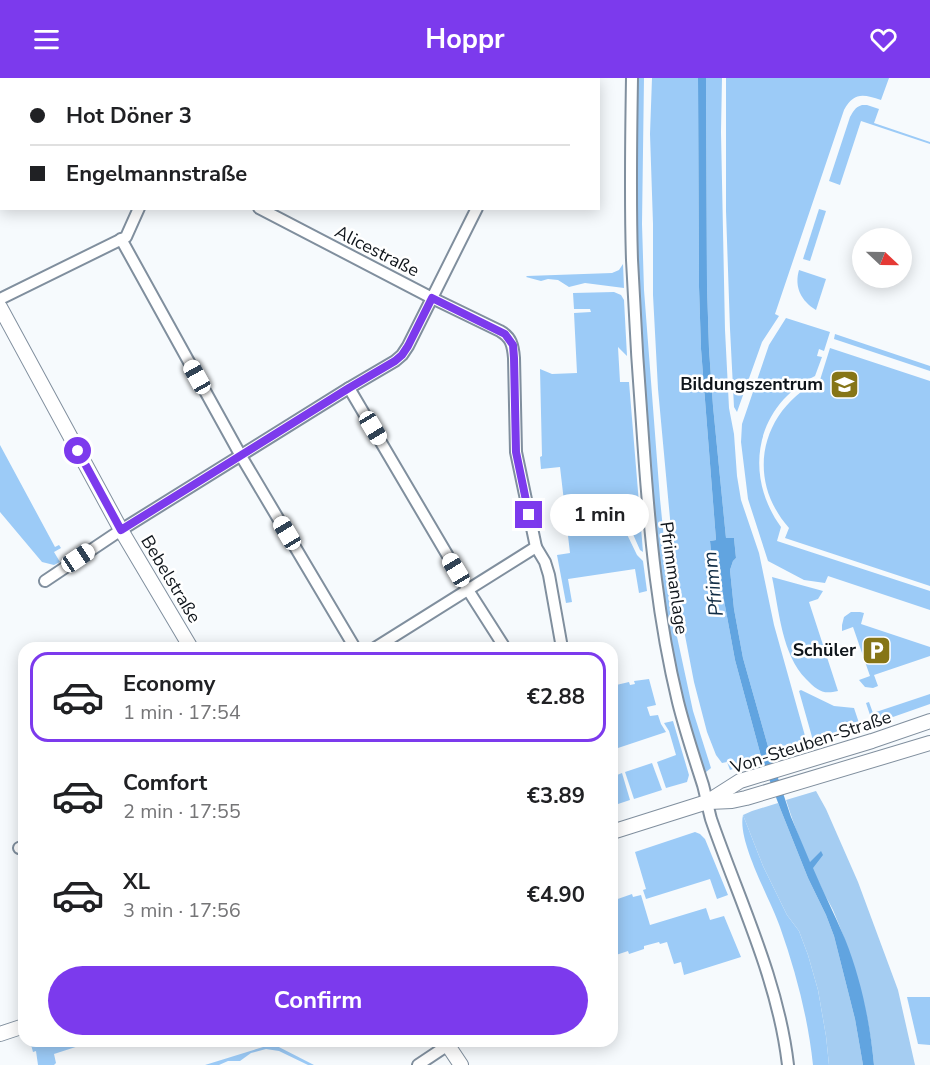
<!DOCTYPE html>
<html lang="en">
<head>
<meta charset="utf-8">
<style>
  body { margin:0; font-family:"Nunito Sans",sans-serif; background:#f6f6f6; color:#202124; height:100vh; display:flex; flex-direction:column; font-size:22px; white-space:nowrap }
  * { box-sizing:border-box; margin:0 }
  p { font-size:20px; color:#757577 }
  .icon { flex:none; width:33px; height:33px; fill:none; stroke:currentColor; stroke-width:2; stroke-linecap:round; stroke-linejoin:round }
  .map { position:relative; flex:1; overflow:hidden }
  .details { position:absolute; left:18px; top:564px; width:600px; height:405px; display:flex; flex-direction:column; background:#fff; border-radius:18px; box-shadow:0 3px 15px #0003 }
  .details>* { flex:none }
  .banner { position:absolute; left:0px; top:0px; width:600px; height:132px; box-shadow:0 3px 15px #0003; display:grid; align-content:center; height:132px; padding:0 30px; background:#fff }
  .needle { width:39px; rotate:112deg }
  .tools { position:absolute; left:852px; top:150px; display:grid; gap:12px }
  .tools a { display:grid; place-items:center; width:60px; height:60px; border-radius:50%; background:#fff; box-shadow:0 3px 15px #0003; font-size:30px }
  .end { position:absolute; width:27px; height:27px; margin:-14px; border:8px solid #7c3aed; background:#fff; box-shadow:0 0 0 3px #fff }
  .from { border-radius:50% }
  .bubble { position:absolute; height:42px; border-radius:21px; background:#fff; box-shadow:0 3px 15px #0003; font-size:20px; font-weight:700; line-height:42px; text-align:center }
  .car { position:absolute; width:18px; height:36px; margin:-18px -9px; border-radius:8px; box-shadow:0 0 4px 2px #0007; background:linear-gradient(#fff 24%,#345 0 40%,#fff 0 76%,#345 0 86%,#fff 0) }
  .banner b { display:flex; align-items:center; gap:21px; height:57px; font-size:22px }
  .banner b+b { border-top:2px solid #e0e0e0 }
  .banner i { width:15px; height:15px; background:#202124 }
  ul { padding:10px 0 0; list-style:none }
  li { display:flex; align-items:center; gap:18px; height:90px; margin:0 12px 9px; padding:0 18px; border:3px solid transparent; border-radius:18px }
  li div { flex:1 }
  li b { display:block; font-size:22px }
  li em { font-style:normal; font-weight:700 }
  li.current { border-color:#7c3aed }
  li>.icon { width:54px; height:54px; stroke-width:1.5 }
  .button { display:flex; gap:12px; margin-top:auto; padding:12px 30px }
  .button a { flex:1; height:69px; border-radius:36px; background:#7c3aed; color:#fff; font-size:24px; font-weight:700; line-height:69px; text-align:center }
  header { display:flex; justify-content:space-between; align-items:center; height:78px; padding:0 30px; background:#7c3aed; color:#fff; font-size:27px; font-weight:700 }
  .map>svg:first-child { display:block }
  .green { fill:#9ccbf7 }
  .forest { fill:#a5cdf2 }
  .water { fill:#61a4e0 }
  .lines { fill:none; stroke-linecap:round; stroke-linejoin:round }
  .minor-casing { stroke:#808f9e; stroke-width:14 }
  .tertiary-casing { stroke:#808f9e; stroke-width:16 }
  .minor { stroke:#fff; stroke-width:10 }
  .tertiary { stroke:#fff; stroke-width:14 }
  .route { stroke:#7c3aed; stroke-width:8 }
  .labels { text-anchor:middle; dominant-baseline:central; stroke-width:5; stroke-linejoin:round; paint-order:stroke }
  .street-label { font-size:18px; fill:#0f151b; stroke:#fff }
  .poi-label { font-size:18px; font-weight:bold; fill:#0f151b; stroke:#fff; text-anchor:end }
  .water-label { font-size:20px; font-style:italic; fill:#102c45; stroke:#fff }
</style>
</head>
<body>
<header><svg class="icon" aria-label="menu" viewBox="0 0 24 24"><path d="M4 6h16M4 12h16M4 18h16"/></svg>Hoppr<svg class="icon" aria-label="heart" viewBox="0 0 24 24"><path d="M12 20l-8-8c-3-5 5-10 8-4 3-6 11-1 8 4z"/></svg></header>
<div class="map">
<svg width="930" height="987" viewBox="0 0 930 987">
  <rect width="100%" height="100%" fill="#f6fafd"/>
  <g class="green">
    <path d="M637 0H644L642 146 644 212 660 421 670 522 676 554 693 633 711 690 706 694 699 681 686 633 669 556 660 498 656 449 640 262 638 213 636 56Z"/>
    <path d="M652 0H698L699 209 701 271 716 462 710 463 712 483 717 490 719 495 735 582 762 682 730 692 727 684 722 685 716 677 707 654 694 604 677 516 658 311 653 217V146L650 56Z"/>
    <path d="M706 0H722L721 54 725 252 729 330 734 356 737 398 741 422 759 475 774 547 807 665 801 669 771 679 743 580 734 531 730 492 733 483 736 480 734 460H726L713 328 709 271 707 208Z"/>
    <path d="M726 0H889L881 22C863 16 854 14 844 32L775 236 779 238 762 264 737 334 734 329 730 251 726 133Z"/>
    <path d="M862 27H867L879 31 874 45 930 64V66L861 43 840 107 829 103 850 39C853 34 855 29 862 27Z"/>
    <path d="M819 131 826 133 810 183 803 181Z"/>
    <path d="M623 186 624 210 585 205 569 209 558 202 548 201 541 203 526 199 527 198 612 195 619 192Z"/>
    <path d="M799 192 826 201 816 232C801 223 794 209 799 192Z"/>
    <path d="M614 214 621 217 624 222 627 278 618 269 620 304H629L643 474 640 472 628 445 622 446 637 477 643 483 647 513 639 515 635 491 568 501 572 524 566 525 557 477 570 475 560 389 541 391 540 379 542 378 540 291 552 296 577 295 574 235 591 234 590 231H574L573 215Z"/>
    <path d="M786 240 830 254 824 273 819 271 817 278 822 279 815 298C755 328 743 397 781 449L777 463 930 513V532L828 498 825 505 804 502 768 483 748 421 741 364 742 346 769 267Z"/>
    <path d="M835 256 930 288V293L834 261Z"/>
    <path d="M830 270 930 303V508L785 460 789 450C744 399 762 331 820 302Z"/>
    <path d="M0 367 55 469 59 467 61 470 54 474 60 484 54 487 42 484 0 434Z"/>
    <path d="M772 499 823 513 818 521 809 524 838 613C822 617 817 612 806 601 782 577 779 532 772 499Z"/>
    <path d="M851 534H860L864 535 861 546 930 569V578L874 597 878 608 873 610 865 609 859 602 870 598 853 549 842 553V547L844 539Z"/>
    <path d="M649 601 656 627 647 629 650 638 658 637 661 646 666 654 612 672V608L629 604 630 607 635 606 634 603Z"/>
    <path d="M801 612 834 628 854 630 861 651 814 666 799 613Z"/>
    <path d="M930 616V626L873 646 866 625 869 624 873 635Z"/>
    <path d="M673 643 689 697 687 704 666 710 657 684 676 677 669 653 664 645Z"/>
    <path d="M652 685 662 712 634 721 625 694Z"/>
    <path d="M622 695 630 722 612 728V699Z"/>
    <path d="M743 737 763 788 787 837 799 853 808 877 818 912 826 958 829 987H813C808 940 796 894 780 849 771 822 737 764 743 737Z"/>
    <path d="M695 754 700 756 705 761 728 817 717 821 710 801 646 821 643 812 646 811 635 774Z"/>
    <path d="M632 816 633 819 641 817 650 847 706 830 710 842 724 838 741 879 684 897 681 884 674 886 667 864 660 866 659 864 644 868V871L629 876 628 873 613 878V881H612V823Z"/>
    <path d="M907 919H930V967L918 966Z"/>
    <path d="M30 963H91V964L54 976 56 985 54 987H38L36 973 33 974Z"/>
    <path d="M273 966 314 987H308L279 973 266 971 251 975 240 983H228L219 987H205Z"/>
  </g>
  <g class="forest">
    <path d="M816 713 826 731 858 804 898 912 915 987H874C869 933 854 882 833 832 829 824 824 816 820 807 807 780 795 751 786 722Z"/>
    <path d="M778 725 808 800 826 837 834 858 855 941 863 987H829L826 958 818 912 808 877 799 853 787 837 763 788 743 737 752 733Z"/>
  </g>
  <path class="water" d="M698 0H706L707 208 709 271 713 328 726 460H734L736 480 733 483 730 492 734 531 743 580 771 679 791 739 810 784 821 773 823 777 813 790C823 814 835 837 845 861 861 901 870 944 874 987H863L855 941 834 858 826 837 808 800 780 730 762 682 735 582 719 495 717 490 712 483 710 463 716 462 701 271 699 209Z"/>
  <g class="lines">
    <defs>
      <g id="minor">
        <path d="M271 0 274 2"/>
        <path d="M632 0C631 61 630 122 632 182 635 246 639 310 644 374 650 458 658 542 678 624 685 652 694 679 703 707 706 718 708 730 711 741 739 822 778 901 788 987"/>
        <path d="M121 2 122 0"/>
        <path d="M540 2V0"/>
        <path d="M0 3H2"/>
        <path d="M259 130 432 220 500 253C511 259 513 267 514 280L516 374 536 469 545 484 549 497 562 570"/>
        <path d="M121 161 241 378 355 570"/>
        <path d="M0 221 126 159 139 130"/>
        <path d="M349 310 468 512 505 570"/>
        <path d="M45 503 121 452 349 310 395 283 402 277 408 268 477 130"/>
        <path d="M375 570 536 469"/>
        <path d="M19 770 24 768"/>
        <path d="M418 987 448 967"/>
      </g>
      <g id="tertiary">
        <path d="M0 229 121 452 191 570"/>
        <path d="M709 724 732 723 746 720 930 665"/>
        <path d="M612 754 707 724 740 703 872 663 930 643"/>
        <path d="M0 956 24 948"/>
        <path d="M445 963 461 987"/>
      </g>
    </defs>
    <use href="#minor" class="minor-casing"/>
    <use href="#tertiary" class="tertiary-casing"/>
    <use href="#minor" class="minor"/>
    <use href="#tertiary" class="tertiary"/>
  </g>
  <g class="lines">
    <path class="route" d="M78 373 121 452 349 310 395 283 402 277 408 268 432 220 505 256 513 267 514 280 516 374 529 437"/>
  </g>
  <defs>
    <symbol id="school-square" viewBox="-11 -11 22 22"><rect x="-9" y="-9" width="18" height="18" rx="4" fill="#867517" stroke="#fff"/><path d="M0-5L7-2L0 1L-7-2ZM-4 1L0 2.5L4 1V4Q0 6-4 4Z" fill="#fff"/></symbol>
    <symbol id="parking-square" viewBox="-11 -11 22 22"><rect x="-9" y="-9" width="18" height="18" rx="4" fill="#867517" stroke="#fff"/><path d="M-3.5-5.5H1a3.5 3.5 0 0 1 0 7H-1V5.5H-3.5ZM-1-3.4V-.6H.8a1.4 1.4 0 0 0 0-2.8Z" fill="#fff"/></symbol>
  </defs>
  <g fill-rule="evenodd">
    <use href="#school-square" x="828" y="290" width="33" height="33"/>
    <use href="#parking-square" x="860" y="556" width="33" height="33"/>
  </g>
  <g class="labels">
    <g class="street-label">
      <text transform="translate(377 173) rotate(27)">Alicestraße</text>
      <text transform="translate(674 500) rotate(82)">Pfrimmanlage</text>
      <text transform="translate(171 501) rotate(59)">Bebelstraße</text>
      <text transform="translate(811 664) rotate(-18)">Von-Steuben-Straße</text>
    </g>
    <g class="poi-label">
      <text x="823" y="306">Bildungszentrum</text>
      <text x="856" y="572">Schüler</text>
    </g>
    <g class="water-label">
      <text transform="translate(713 506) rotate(-96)">Pfrimm</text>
    </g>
  </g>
</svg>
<div class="tools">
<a><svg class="needle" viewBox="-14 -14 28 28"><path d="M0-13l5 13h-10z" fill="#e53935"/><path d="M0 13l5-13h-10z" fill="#757577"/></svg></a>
</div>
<i class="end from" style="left:78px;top:373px"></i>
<i class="end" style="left:529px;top:437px"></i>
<div class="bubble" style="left:550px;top:416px;width:99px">1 min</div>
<i class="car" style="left:197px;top:299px;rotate:331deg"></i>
<i class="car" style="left:373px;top:350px;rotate:149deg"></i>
<i class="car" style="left:287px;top:455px;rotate:329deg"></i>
<i class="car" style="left:78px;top:480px;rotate:56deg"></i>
<i class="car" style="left:456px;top:492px;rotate:329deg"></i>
<div class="banner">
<b><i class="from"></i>Hot Döner 3</b>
<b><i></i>Engelmannstraße</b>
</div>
<section class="details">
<ul>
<li class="current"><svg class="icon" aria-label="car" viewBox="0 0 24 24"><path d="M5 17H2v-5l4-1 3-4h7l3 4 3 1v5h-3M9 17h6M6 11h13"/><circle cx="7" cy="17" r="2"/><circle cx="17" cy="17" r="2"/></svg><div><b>Economy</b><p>1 min · 17:54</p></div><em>€2.88</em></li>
<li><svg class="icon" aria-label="car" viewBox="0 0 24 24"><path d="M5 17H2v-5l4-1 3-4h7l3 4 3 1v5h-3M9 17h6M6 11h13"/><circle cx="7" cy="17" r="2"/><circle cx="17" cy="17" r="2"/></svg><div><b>Comfort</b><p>2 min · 17:55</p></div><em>€3.89</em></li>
<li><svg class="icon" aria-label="car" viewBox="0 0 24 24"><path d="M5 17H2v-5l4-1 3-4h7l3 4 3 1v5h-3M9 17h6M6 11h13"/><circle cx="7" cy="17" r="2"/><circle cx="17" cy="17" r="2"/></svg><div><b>XL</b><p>3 min · 17:56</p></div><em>€4.90</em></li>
</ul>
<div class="button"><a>Confirm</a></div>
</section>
</div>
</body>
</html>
